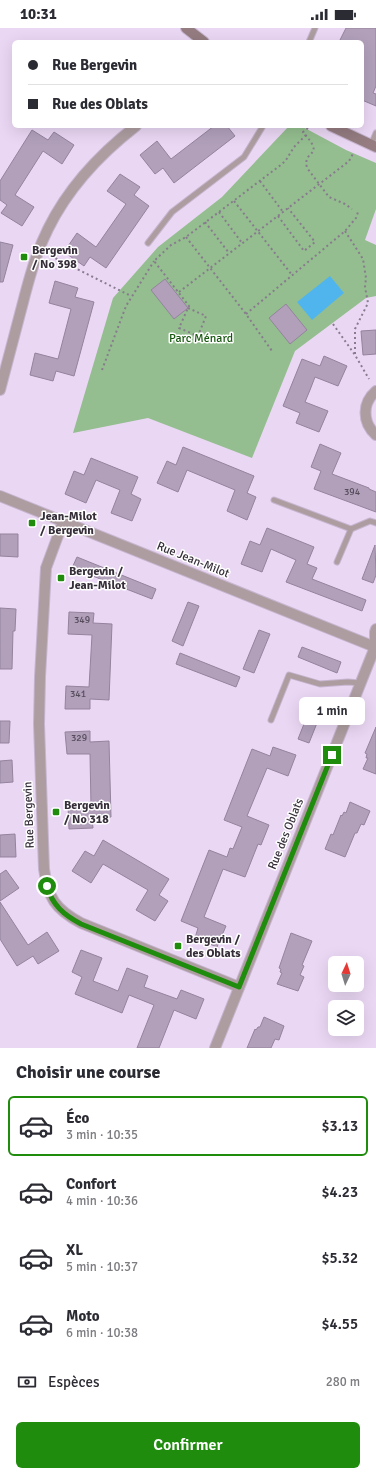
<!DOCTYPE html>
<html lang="fr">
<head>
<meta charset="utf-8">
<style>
  body { margin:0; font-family:Signika,sans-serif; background:#f7f7f7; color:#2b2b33; height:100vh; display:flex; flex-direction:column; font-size:15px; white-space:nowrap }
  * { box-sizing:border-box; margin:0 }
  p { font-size:13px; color:#7c7c81 }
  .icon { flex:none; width:22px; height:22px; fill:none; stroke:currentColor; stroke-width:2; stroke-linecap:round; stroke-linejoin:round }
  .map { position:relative; height:1020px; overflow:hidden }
  .sheet { display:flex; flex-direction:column; background:#fff; flex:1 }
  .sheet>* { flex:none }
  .hud { position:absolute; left:12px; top:12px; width:352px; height:88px; border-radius:6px; box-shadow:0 4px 16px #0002; display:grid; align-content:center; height:88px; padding:0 16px; background:#fff }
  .needle { width:26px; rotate:4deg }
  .buttons { position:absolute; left:328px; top:928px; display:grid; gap:8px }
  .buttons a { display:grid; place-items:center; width:36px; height:36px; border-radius:6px; background:#fff; box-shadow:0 4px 16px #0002; font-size:20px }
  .end { position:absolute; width:18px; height:18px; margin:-9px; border:5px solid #1f8c0d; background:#fff; box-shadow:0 0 0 2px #fff }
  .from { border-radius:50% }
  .bubble { position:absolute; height:28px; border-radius:6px; background:#fff; box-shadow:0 4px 16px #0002; font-size:13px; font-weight:600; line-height:28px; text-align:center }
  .hud b { display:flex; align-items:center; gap:14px; height:38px; font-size:15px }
  .hud b+b { border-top:1px solid #e1e1e2 }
  .hud i { width:10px; height:10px; background:#2b2b33 }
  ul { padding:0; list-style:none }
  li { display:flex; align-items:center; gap:12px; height:60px; margin:0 8px 6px; padding:0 8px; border:2px solid transparent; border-radius:6px }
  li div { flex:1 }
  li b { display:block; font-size:15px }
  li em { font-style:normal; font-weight:600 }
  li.selected { border-color:#1f8c0d }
  li>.icon { width:36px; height:36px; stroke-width:1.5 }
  h2 { padding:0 16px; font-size:18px; line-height:48px }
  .pay { display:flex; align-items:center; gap:10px; height:44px; padding:0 16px; font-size:15px }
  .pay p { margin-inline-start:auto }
  .button { display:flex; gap:8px; margin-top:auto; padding:8px 16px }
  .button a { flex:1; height:46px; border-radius:6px; background:#1f8c0d; color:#fff; font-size:16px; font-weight:600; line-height:46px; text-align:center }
  .status { display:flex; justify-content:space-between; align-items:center; height:28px; padding:0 20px; background:#fff; direction:ltr }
  .status svg { height:11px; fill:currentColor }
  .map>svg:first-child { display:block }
  .green { fill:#94be8f }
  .water { fill:#51b5ed }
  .building { fill:#b2a0bb; stroke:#94839d }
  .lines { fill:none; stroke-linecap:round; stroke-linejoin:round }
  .service-casing { stroke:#c6b5cf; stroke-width:7 }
  .minor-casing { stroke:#c6b5cf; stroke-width:12 }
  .tertiary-casing { stroke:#c6b5cf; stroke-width:12 }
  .secondary-casing { stroke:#c6b5cf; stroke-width:12 }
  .path { stroke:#887b8e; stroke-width:2; stroke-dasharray:2 3; stroke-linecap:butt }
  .service { stroke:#ad9da0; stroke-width:5 }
  .minor { stroke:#ad9da0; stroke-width:10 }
  .tertiary { stroke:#ad9da0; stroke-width:10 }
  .secondary { stroke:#947c81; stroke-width:10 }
  .route { stroke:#1f8c0d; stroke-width:5 }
  .poi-dot { fill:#1f8c0d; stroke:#fff; stroke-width:1.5 }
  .labels { text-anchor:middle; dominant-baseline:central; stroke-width:3; stroke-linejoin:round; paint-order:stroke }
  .number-label { font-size:10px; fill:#554b5a }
  .poi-label { font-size:12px; font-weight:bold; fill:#362f3a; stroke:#fff; text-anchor:start }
  .park-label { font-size:12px; fill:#17580f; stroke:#fff }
  .street-label { font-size:12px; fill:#362f3a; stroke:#fff }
</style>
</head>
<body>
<div class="status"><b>10:31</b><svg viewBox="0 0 49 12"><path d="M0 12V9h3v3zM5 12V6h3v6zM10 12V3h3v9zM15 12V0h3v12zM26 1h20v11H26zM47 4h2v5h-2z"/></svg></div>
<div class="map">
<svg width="376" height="1020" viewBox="0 0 376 1020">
  <rect width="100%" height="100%" fill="#ead7f4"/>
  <path class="green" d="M289 98H301L346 122 376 135V181L365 212 376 217V268L366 270 295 323 252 430 148 390 73 405 113 270 158 219 222 169Z"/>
  <path class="water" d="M330 248 344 265 312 292 297 274Z"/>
  <g class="building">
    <path d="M346 0H376V58L373 65 376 66V78L362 72V14H339Z"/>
    <path d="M214 98H227L235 108 174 155 163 140 155 146 140 127 157 113 171 131Z"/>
    <path d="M32 102 48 112 54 104 74 117 62 136 43 123 15 167 34 179 22 198 1 185 7 177 0 172V153Z"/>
    <path d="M120 146 140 159 134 167 149 178 106 240 90 229 84 238 64 224 77 205 96 219 126 176 107 163Z"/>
    <path d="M0 214 13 217 3 254H0Z"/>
    <path d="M165 251 188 280 174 291 151 262Z"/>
    <path d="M55 253 78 260 75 269 94 274 74 348 56 343 53 353 30 347 35 325 58 331 71 281 49 275Z"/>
    <path d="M286 276 307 302 290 316 269 290Z"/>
    <path d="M376 302V326L363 327 361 303Z"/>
    <path d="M324 328 347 338 338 358 315 349 310 362 305 374 328 383 319 404 296 395 300 385 283 378 302 331 320 338Z"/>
    <path d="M320 416 341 425 332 446 369 460V461L376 464V484L314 461 321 443 311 439Z"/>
    <path d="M183 419 254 448 247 465 256 469 247 492 227 483 235 462 187 442 178 464 157 455 167 433 176 437Z"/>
    <path d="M91 430 138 449 131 466 141 471 132 493 111 485 120 462 96 452 86 475 65 466 74 443 84 447Z"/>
    <path d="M267 500 314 519 307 536 317 540 312 551 366 572 362 583 286 554 296 532 271 521 262 544 241 536 250 513 260 517Z"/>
    <path d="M0 506H18V529L0 528Z"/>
    <path d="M375 517 376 547 373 555 362 551Z"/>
    <path d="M77 529 156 561 152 571 72 540Z"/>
    <path d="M188 574 199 578 183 618 172 613Z"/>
    <path d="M0 580 16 581 15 603H13L12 641H0Z"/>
    <path d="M69 584 94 585 93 595 112 596 109 672 90 671V681H65L66 658 89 659 92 607 68 606Z"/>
    <path d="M259 602 270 606 254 645 243 641Z"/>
    <path d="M302 619 341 634 337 645 298 629Z"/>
    <path d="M180 625 240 649 236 659 176 636Z"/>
    <path d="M314 671 325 675 309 715 298 711Z"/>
    <path d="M0 693H10L9 715H0Z"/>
    <path d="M376 699V746L363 741 368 730H366L367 726 365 725Z"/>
    <path d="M90 703V714L109 713 111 789 92 790 93 800 69 801 68 778H91L90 726H67L65 704Z"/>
    <path d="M273 719 296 727 288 748 267 740 247 788 269 797 261 817 258 816 245 849 223 841 204 889 226 898 217 919 195 910 198 900 181 893 209 822 227 829 230 820 233 821 242 799 224 792 252 721 270 728Z"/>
    <path d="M12 732 13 754 0 755V733Z"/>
    <path d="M350 774 370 783 364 797 361 796 357 805H355L345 829 325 821 331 806 333 807 341 787 342 788 344 784 346 785Z"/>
    <path d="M15 806 16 829H0V807Z"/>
    <path d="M103 812 169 851 159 867 168 873 155 893 136 882 148 862 103 836 91 855 72 843 85 823 94 828Z"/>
    <path d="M6 842 19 860 0 873V846Z"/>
    <path d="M0 874 28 917 47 904 59 923 38 936 33 928 17 938 0 911Z"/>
    <path d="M291 905 312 913 302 937 304 938 300 947 304 949 298 963 277 956 282 945 280 944 281 941 279 940Z"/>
    <path d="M81 922 102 930 93 953 106 958 118 963 127 940 148 948 144 959 177 971 181 962 204 971 196 991 174 982 159 1020H137L154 977 129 967 122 985 75 966 82 949 72 944Z"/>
    <path d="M264 989 284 998 279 1012 275 1011 271 1020H247L255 1001 256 1002 258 999H260Z"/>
  </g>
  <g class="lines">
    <defs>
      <g id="service">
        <path d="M309 14 315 0"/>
        <path d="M371 117 376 105"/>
        <path d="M148 215 172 184 244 129 263 98"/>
        <path d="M274 472 351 501"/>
        <path d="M337 534 351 501 370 493 376 495"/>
        <path d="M271 692 289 647 320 656 348 654 360 655"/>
      </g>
      <g id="minor">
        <path d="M0 362C7 335 14 309 21 282 28 255 35 227 48 201 68 160 100 126 136 98"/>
        <path d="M376 363C362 375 362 394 376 407"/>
        <path d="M0 468 375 619"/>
        <path d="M63 494 46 540 40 649 39 696 44 841C48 870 55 881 81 895L239 959"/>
      </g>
      <path id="tertiary" d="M215 1020 375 619V604L376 601"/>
      <g id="secondary">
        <path d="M186 0 204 14"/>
        <path d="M331 98 376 119"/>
      </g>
    </defs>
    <use href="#service" class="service-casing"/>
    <use href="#minor" class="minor-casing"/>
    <use href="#tertiary" class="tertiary-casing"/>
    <use href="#secondary" class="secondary-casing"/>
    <g class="path">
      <path d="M308 100 303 104C327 131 302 120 307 140L329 169 345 176 352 181"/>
      <path d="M260 153 283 184"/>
      <path d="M234 173 292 247"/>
      <path d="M219 184 242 215"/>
      <path d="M278 188 304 223 315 214 288 180"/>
      <path d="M205 194 229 225"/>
      <path d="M345 203 363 231 366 250 365 259 368 275 355 301V327"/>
      <path d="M186 209 246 286 272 323"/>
      <path d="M51 228 131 268"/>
      <path d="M179 264 344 137 349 133 354 124"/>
      <path d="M188 280 206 288 198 308 179 300 188 280 189 278 154 233 171 217 186 209 282 136 286 132 294 119 306 107"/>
      <path d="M246 286 345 203 356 190 358 184"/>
      <path d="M333 296 355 327 369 351"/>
      <path d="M102 342 126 278 154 233"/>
    </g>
    <use href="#service" class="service"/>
    <use href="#minor" class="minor"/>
    <use href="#tertiary" class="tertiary"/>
    <use href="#secondary" class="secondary"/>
  </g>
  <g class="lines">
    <path class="route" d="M47 858C52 877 64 887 81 896L239 959 332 727"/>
  </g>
  <g class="poi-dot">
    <rect x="20" y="225" width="8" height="8" rx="2"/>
    <rect x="28" y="491" width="8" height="8" rx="2"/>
    <rect x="57" y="546" width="8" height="8" rx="2"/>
    <rect x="52" y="780" width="8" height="8" rx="2"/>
    <rect x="174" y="914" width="8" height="8" rx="2"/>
  </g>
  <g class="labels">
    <g class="number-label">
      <text x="352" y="464">394</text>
      <text x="82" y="592">349</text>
      <text x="78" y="666">341</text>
      <text x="79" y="710">329</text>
    </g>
    <g class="poi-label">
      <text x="32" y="222">Bergevin<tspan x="32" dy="14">/ No 398</tspan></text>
      <text x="40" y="488">Jean-Milot<tspan x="40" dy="14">/ Bergevin</tspan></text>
      <text x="69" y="543">Bergevin /<tspan x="69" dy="14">Jean-Milot</tspan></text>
      <text x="64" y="777">Bergevin<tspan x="64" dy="14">/ No 318</tspan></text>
      <text x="186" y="911">Bergevin /<tspan x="186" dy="14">des Oblats</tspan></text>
    </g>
    <g class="park-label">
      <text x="201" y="310">Parc Ménard</text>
    </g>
    <g class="street-label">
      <text transform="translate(193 532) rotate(22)">Rue Jean-Milot</text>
      <text transform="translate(29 787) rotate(-92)">Rue Bergevin</text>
      <text transform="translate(286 806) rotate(-68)">Rue des Oblats</text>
    </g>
  </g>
</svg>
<div class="buttons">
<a><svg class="needle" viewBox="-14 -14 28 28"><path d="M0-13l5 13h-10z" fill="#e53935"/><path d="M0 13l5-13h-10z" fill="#7c7c81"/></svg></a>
<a><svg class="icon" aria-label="layers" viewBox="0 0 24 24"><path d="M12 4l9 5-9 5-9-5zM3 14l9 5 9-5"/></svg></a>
</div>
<i class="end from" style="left:47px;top:858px"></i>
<i class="end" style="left:332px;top:727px"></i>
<div class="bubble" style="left:299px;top:669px;width:66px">1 min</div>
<div class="hud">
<b><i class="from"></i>Rue Bergevin</b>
<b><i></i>Rue des Oblats</b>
</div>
</div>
<section class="sheet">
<h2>Choisir une course</h2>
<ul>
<li class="selected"><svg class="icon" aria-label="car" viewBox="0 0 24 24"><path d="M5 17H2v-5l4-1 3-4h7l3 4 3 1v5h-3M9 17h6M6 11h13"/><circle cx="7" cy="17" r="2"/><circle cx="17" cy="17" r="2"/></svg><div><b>Éco</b><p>3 min · 10:35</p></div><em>$3.13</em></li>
<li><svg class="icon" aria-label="car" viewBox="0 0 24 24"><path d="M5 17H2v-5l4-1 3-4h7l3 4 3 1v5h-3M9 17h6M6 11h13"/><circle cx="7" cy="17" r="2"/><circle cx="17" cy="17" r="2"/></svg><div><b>Confort</b><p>4 min · 10:36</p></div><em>$4.23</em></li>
<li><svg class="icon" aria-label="car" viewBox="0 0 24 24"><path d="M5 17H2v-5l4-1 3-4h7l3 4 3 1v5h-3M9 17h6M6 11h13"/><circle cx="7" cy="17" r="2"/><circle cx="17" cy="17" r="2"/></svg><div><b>XL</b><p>5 min · 10:37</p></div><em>$5.32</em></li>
<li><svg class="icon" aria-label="car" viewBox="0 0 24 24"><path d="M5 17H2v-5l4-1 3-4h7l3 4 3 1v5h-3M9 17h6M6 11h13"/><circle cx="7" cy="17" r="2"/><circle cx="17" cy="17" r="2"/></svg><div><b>Moto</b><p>6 min · 10:38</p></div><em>$4.55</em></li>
</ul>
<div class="pay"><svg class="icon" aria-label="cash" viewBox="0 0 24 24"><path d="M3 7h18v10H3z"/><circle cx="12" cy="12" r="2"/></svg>Espèces<p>280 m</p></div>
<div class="button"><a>Confirmer</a></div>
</section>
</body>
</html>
